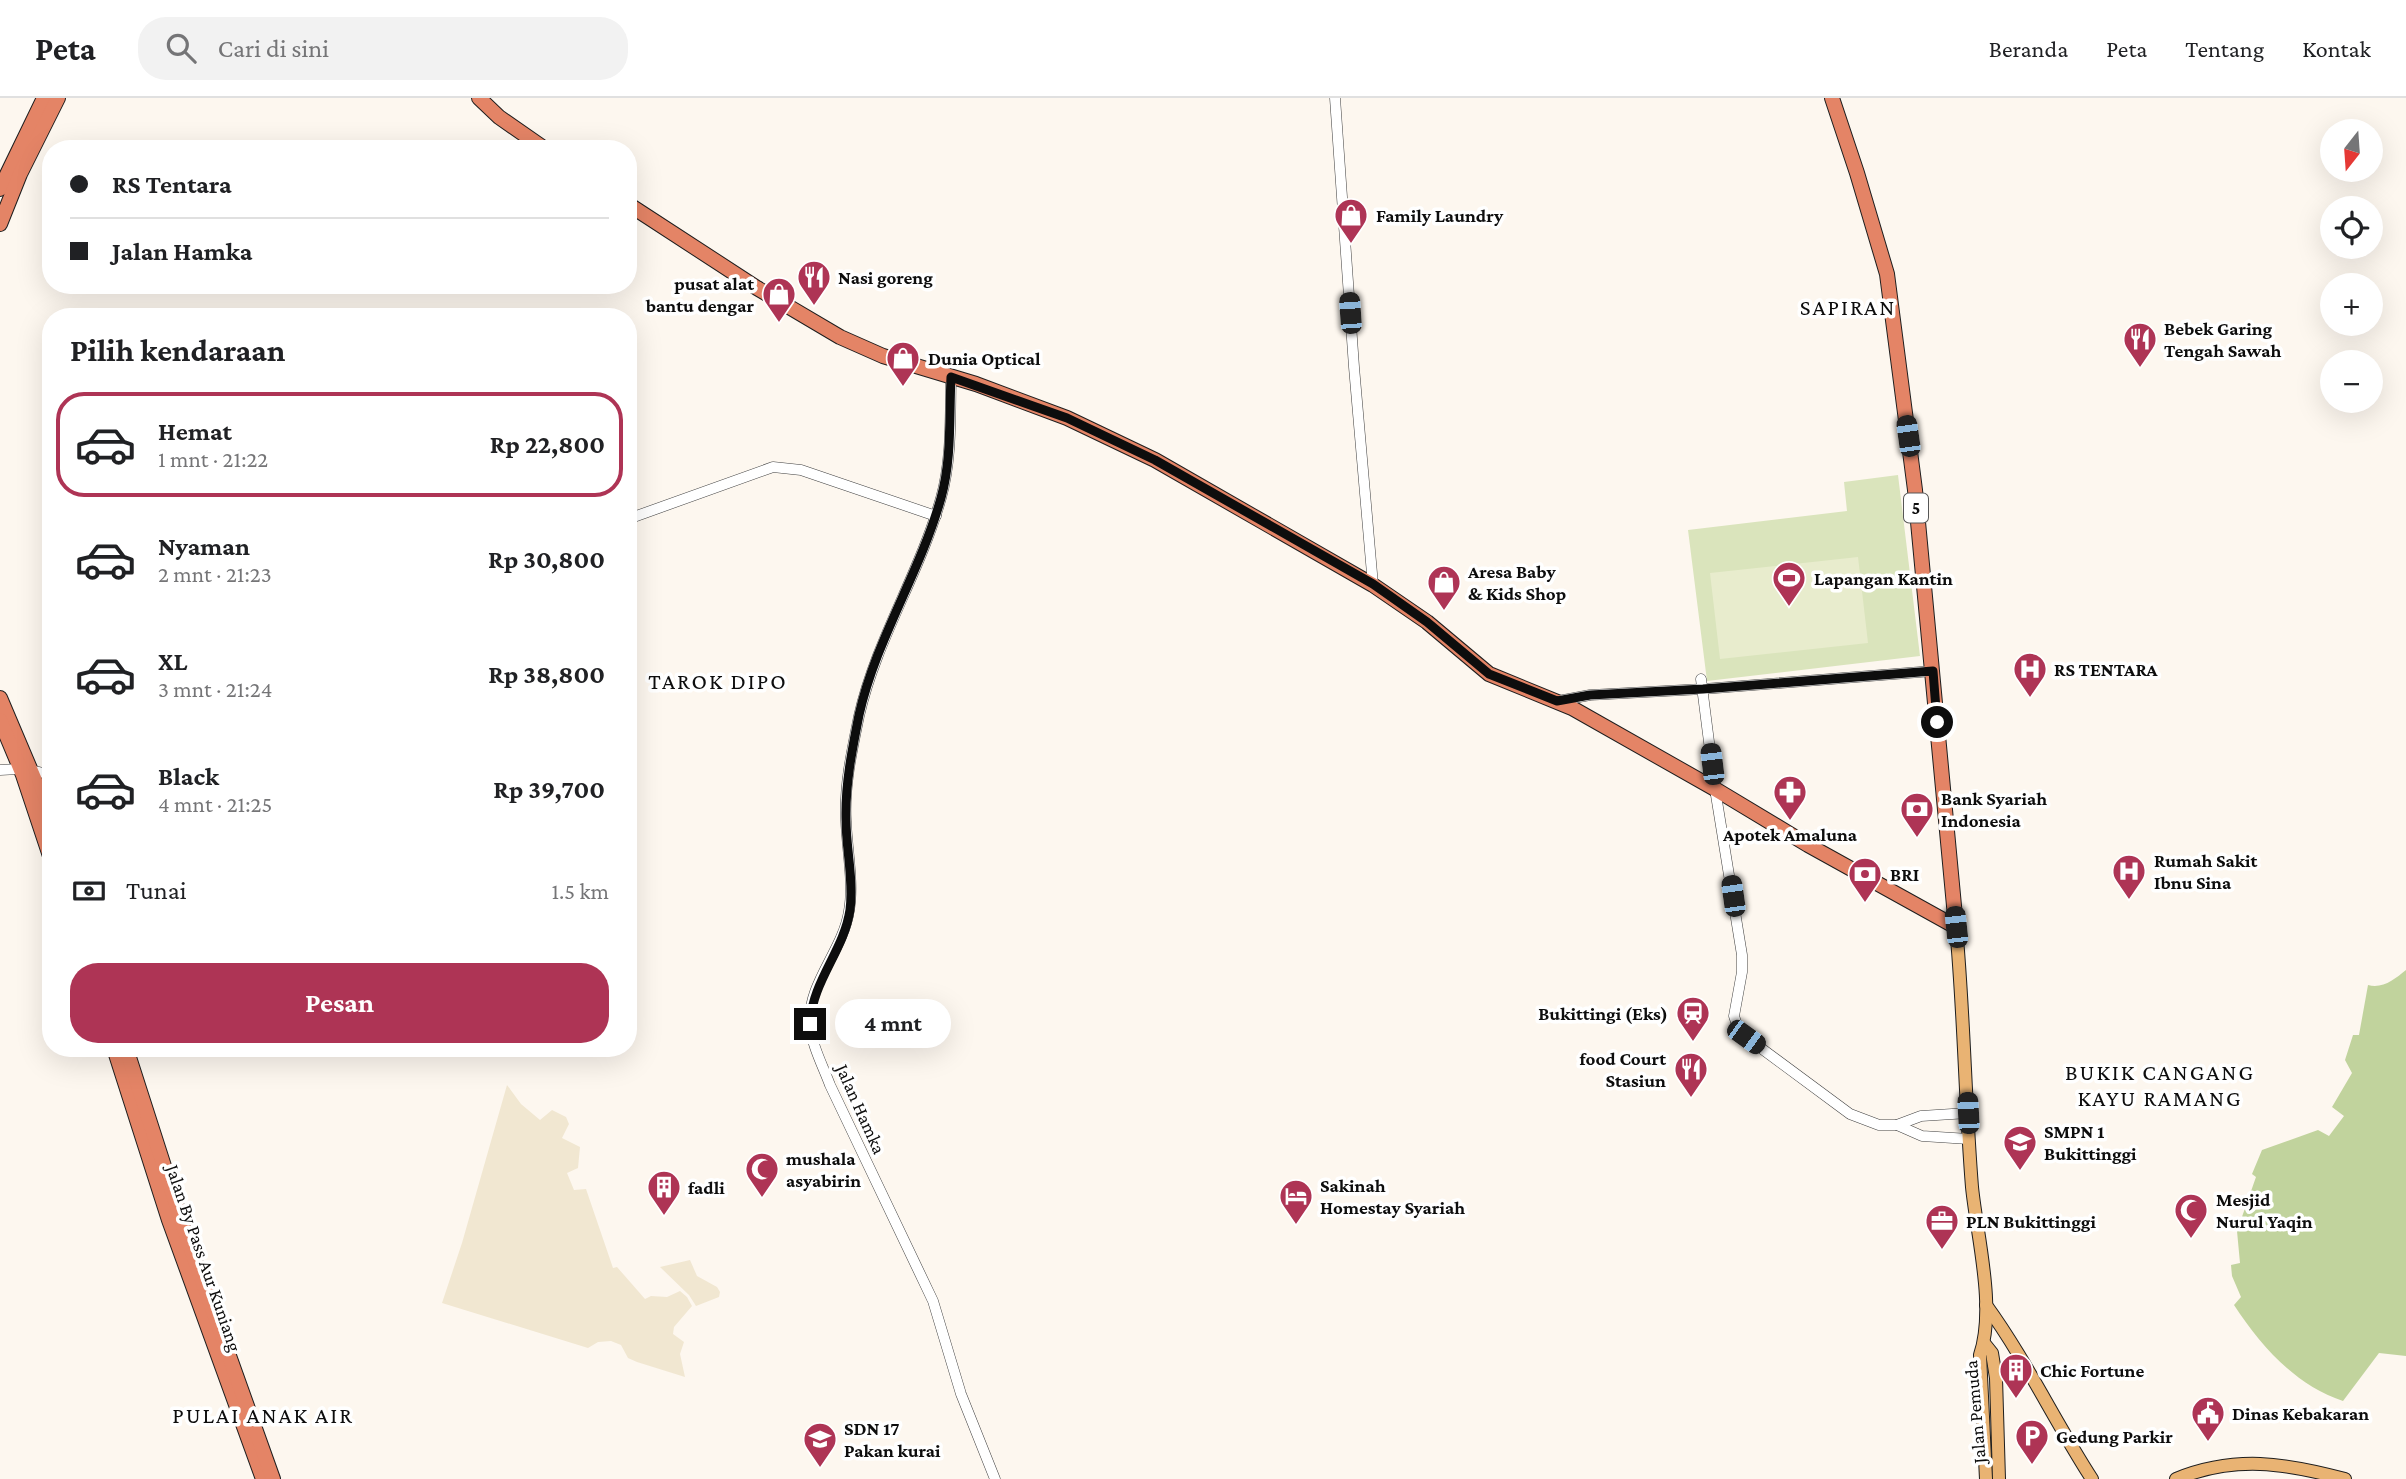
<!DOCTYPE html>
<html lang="id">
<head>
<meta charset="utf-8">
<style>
  body { margin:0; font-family:"Crimson Pro",serif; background:#f2f2f2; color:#202124; height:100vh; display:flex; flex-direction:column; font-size:26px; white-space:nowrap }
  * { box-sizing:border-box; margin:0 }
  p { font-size:23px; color:#757577 }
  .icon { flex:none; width:38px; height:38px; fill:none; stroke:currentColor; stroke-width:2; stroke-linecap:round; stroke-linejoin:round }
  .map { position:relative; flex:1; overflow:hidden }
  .drawer { position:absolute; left:42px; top:210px; width:595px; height:749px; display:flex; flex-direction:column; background:#fff; border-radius:28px; box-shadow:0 7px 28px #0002 }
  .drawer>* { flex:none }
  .guide { position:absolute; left:42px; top:42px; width:595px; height:154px; border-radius:28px; box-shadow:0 7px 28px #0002; display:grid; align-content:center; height:154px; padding:0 28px; background:#fff }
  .needle { width:46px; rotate:197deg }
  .tools { position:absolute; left:2320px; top:21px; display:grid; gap:14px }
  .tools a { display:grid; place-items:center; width:63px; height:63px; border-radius:50%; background:#fff; box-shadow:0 7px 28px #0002; font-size:35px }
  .end { position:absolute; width:32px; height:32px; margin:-16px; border:9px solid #0d0d0d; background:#fff; box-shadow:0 0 0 4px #fff }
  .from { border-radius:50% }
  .bubble { position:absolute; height:49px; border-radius:24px; background:#fff; box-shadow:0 7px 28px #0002; font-size:23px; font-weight:700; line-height:49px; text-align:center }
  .car { position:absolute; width:21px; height:42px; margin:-21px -10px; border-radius:9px; box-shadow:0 0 5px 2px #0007; background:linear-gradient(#222 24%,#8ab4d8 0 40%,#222 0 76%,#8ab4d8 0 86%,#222 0) }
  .guide b { display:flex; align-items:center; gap:24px; height:66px; font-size:26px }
  .guide b+b { border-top:2px solid #e0e0e0 }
  .guide i { width:18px; height:18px; background:#202124 }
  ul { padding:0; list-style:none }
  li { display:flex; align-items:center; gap:21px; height:105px; margin:0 14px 10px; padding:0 14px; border:4px solid transparent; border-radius:28px }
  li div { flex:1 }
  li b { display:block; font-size:26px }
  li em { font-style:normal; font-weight:700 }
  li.current { border-color:#ae3455 }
  li>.icon { width:63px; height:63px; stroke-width:1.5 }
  h2 { padding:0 28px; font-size:32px; line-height:84px }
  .pay { display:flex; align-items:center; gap:18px; height:77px; padding:0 28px; font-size:26px }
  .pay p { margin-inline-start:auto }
  .action { display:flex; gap:14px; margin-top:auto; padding:14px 28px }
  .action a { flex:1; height:80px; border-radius:28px; background:#ae3455; color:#fff; font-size:28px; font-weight:700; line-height:80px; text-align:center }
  header { display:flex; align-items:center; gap:42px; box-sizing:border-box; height:98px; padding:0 35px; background:#fff; border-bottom:2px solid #e0e0e0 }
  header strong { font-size:33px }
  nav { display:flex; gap:38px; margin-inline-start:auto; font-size:24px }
  .search { width:490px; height:63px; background:#f2f2f2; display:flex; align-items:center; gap:18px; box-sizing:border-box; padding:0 24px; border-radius:28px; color:#757577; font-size:26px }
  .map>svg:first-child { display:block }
  .farmland { fill:#f1e7d1 }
  .green { fill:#dae4bc }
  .forest { fill:#c1d39d }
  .pitch { fill:#e8eccd }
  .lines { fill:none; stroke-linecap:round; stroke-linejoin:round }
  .minor-casing { stroke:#404040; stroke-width:11 }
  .major-casing { stroke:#1e1e1e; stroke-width:14 }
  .highway-casing { stroke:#1e1e1e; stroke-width:16 }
  .minor { stroke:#fff; stroke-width:10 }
  .major { stroke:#e9b373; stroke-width:12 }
  .highway { stroke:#e48466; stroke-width:14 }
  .route { stroke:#0d0d0d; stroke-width:9 }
  .labels { text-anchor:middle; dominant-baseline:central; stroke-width:7; stroke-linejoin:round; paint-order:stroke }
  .shield { fill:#fff; stroke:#565656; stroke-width:2 }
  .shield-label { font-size:18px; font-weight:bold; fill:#0d0d0d }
  .poi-label { font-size:19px; font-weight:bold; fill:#0d0d0d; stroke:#fff; text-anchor:start }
  .street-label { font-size:19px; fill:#0d0d0d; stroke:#fff }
  .quarter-label { font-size:23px; letter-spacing:2px; fill:#0d0d0d; stroke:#fff }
</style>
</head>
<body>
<header>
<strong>Peta</strong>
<div class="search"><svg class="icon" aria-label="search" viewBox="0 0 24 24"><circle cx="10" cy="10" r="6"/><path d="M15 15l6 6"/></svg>Cari di sini</div>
<nav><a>Beranda</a><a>Peta</a><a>Tentang</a><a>Kontak</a></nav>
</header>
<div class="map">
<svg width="2406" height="1381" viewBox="0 0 2406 1381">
  <rect width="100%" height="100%" fill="#fdf7ef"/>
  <g class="farmland">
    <path d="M507 987 521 1006 540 1022 552 1012 566 1019 569 1026 562 1040 580 1049 578 1070 567 1075 574 1092 586 1091 613 1170 617 1169 645 1201 651 1198 667 1199 680 1193 687 1199 692 1208 674 1229 673 1236 684 1244 680 1256 685 1279 637 1264 628 1260 621 1247 611 1243 598 1244 588 1250 442 1205 462 1145Z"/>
    <path d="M690 1162 697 1178 717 1189 720 1194 719 1199 696 1208 689 1197 660 1169Z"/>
  </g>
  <path class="green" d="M1898 377 1920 558 1707 583 1688 432 1847 413 1844 384Z"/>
  <path class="forest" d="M2406 872V1258L2379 1255 2343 1303C2295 1287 2261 1248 2234 1207L2241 1199 2232 1178 2231 1167 2240 1165 2237 1133 2256 1079 2252 1076 2262 1052 2318 1032 2329 1038 2344 1018 2332 1009 2352 975 2345 962 2353 937H2359L2368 887C2383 891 2395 881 2406 872Z"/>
  <path class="pitch" d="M1858 459 1868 545 1720 561 1710 475Z"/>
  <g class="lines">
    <defs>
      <g id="minor">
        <path d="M1335 0 1354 269 1373 487"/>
        <path d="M951 279C950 319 952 361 941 400 920 475 876 542 859 618 852 652 844 688 846 723 847 751 854 786 849 813 843 853 807 885 810 927 812 948 823 968 830 987L933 1203 961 1296 995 1381"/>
        <path d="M628 421 773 369 801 372 936 418"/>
        <path d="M1701 581 1715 691 1742 857V874L1734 918 1737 927 1746 939 1850 1016 1879 1027H1897L1921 1018 1968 1015"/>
        <path d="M1558 603 1590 597 1703 591 1933 573"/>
        <path d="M0 672 19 671"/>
        <path d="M31 672 51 677"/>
        <path d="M1897 1027 1922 1038 1969 1041"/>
      </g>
      <g id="major">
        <path d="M1956 829C1964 915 1965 1002 1972 1089 1977 1139 1996 1209 1980 1257L1986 1381"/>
        <path d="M1986 1207C2026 1262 2055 1324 2092 1381"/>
        <path d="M1984 1245 1992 1255 1996 1280 1999 1381"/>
        <path d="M2176 1381C2235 1357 2285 1365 2345 1381"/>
      </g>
      <g id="highway">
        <path d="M479 0 499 19 545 51"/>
        <path d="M1832 0 1857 75 1887 176 1915 392 1956 829"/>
        <path d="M0 91 44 0"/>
        <path d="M628 106 757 190 840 239 883 258 976 286 1067 320 1155 362 1373 487 1427 524 1489 576 1572 610 1715 691 1808 747 1956 829"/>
        <path d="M0 126 20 76 58 0"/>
        <path d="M0 600 51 720"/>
        <path d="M0 622 23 677 51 761"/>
        <path d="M114 950 169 1122 263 1381"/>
        <path d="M126 950 188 1143 273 1381"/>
      </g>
    </defs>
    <use href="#minor" class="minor-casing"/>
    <use href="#major" class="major-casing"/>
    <use href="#highway" class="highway-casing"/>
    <use href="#minor" class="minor"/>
    <use href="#major" class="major"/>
    <use href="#highway" class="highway"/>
  </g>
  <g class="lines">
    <path class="route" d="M810 926C812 883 844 853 850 812 854 783 846 751 846 722 845 687 852 652 859 617 876 541 920 475 941 400 952 361 949 319 951 279L1067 320 1155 362 1373 486 1427 524 1489 576 1557 603 1590 597 1703 591 1933 573 1937 624"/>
  </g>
  <defs>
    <symbol id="shop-pin" viewBox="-11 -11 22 30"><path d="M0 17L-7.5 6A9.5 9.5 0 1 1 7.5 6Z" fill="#ae3455" stroke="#fff"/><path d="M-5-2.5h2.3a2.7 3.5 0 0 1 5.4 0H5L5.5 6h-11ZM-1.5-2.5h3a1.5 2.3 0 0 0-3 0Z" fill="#fff"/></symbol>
    <symbol id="restaurant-pin" viewBox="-11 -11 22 30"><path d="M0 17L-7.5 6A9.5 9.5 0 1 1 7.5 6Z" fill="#ae3455" stroke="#fff"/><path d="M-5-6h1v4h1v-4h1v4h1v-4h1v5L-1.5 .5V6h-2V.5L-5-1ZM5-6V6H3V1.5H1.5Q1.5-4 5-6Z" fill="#fff"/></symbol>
    <symbol id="stadium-pin" viewBox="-11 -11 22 30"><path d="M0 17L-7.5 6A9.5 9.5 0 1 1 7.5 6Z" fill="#ae3455" stroke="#fff"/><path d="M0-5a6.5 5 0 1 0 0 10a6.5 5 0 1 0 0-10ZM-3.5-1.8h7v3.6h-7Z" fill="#fff"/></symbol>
    <symbol id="hospital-pin" viewBox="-11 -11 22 30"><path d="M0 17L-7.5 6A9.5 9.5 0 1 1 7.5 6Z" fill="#ae3455" stroke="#fff"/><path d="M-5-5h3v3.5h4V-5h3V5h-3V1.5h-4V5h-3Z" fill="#fff"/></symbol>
    <symbol id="pharmacy-pin" viewBox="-11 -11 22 30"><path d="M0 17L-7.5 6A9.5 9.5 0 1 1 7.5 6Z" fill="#ae3455" stroke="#fff"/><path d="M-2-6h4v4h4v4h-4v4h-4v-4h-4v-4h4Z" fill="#fff"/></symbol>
    <symbol id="bank-pin" viewBox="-11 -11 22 30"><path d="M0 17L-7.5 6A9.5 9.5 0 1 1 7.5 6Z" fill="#ae3455" stroke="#fff"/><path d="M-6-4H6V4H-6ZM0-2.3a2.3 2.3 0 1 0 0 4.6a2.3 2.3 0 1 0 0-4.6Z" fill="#fff"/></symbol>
    <symbol id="station-pin" viewBox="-11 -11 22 30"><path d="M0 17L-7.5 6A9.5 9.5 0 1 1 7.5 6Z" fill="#ae3455" stroke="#fff"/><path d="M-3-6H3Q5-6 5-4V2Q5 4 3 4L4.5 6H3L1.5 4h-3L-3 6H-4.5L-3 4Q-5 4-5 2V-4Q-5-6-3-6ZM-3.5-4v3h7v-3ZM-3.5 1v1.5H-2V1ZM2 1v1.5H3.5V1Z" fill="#fff"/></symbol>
    <symbol id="school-pin" viewBox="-11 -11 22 30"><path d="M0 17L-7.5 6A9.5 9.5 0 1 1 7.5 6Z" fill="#ae3455" stroke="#fff"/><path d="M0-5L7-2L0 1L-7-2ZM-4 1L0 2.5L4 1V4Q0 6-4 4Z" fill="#fff"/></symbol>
    <symbol id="mosque-pin" viewBox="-11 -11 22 30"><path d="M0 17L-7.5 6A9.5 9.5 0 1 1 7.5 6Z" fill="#ae3455" stroke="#fff"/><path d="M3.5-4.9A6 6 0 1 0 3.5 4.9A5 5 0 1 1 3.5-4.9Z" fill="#fff"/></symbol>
    <symbol id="building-pin" viewBox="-11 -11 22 30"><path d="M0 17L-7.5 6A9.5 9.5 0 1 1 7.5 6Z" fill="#ae3455" stroke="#fff"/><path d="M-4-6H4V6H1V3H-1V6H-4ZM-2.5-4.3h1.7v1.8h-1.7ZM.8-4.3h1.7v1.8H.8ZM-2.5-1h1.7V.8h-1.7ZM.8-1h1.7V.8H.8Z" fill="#fff"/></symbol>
    <symbol id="hotel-pin" viewBox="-11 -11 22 30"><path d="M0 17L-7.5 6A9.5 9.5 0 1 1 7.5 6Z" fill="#ae3455" stroke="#fff"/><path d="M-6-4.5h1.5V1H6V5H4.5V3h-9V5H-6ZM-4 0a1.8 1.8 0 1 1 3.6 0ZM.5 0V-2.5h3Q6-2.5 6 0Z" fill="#fff"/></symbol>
    <symbol id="office-pin" viewBox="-11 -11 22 30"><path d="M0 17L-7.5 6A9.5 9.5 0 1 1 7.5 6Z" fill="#ae3455" stroke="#fff"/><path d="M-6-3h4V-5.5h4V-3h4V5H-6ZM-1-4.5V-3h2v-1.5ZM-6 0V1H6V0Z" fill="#fff"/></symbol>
    <symbol id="civic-pin" viewBox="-11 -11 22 30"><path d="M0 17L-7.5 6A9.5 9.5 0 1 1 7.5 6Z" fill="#ae3455" stroke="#fff"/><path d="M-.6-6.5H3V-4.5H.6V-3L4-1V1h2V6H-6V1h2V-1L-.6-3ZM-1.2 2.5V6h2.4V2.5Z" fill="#fff"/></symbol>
    <symbol id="parking-pin" viewBox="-11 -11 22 30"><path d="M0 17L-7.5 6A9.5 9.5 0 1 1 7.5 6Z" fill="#ae3455" stroke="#fff"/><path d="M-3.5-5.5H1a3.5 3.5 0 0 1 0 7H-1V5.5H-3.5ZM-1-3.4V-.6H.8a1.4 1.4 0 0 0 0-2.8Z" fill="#fff"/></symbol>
  </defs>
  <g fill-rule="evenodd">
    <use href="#shop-pin" x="1332" y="98" width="38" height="52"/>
    <use href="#restaurant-pin" x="795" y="160" width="38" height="52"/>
    <use href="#shop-pin" x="760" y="177" width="38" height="52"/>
    <use href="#restaurant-pin" x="2121" y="222" width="38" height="52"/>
    <use href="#shop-pin" x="884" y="241" width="38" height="52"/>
    <use href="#stadium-pin" x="1770" y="461" width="38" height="52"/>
    <use href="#shop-pin" x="1425" y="465" width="38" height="52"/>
    <use href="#hospital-pin" x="2011" y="552" width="38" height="52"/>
    <use href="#pharmacy-pin" x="1771" y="675" width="38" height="52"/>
    <use href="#bank-pin" x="1898" y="692" width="38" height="52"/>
    <use href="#hospital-pin" x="2110" y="754" width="38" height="52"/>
    <use href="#bank-pin" x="1846" y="757" width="38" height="52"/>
    <use href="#station-pin" x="1674" y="896" width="38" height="52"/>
    <use href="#restaurant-pin" x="1672" y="952" width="38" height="52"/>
    <use href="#school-pin" x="2001" y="1025" width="38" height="52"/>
    <use href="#mosque-pin" x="743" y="1052" width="38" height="52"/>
    <use href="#building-pin" x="645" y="1070" width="38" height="52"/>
    <use href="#hotel-pin" x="1277" y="1079" width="38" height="52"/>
    <use href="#mosque-pin" x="2172" y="1093" width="38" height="52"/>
    <use href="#office-pin" x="1923" y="1104" width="38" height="52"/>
    <use href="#building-pin" x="1997" y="1253" width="38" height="52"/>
    <use href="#civic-pin" x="2189" y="1296" width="38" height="52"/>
    <use href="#parking-pin" x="2013" y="1319" width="38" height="52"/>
    <use href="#school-pin" x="801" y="1322" width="38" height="52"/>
  </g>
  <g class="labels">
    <rect class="shield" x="1904" y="395.5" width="24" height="29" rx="5"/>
    <g class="shield-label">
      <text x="1916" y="410">5</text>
    </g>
    <g class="poi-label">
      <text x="1376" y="117">Family Laundry</text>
      <text x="838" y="179">Nasi goreng</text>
      <text x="754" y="185" text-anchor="end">pusat alat<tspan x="754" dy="22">bantu dengar</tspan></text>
      <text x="2164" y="230">Bebek Garing<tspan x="2164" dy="22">Tengah Sawah</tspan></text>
      <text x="928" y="260">Dunia Optical</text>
      <text x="1468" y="473">Aresa Baby<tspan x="1468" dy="22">&amp; Kids Shop</tspan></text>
      <text x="1814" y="480">Lapangan Kantin</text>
      <text x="2054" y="571">RS TENTARA</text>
      <text x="1941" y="700">Bank Syariah<tspan x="1941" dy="22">Indonesia</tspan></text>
      <text x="1790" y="736" text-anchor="middle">Apotek Amaluna</text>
      <text x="2154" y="762">Rumah Sakit<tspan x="2154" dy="22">Ibnu Sina</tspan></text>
      <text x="1890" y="776">BRI</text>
      <text x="1668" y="915" text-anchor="end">Bukittingi (Eks)</text>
      <text x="1666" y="960" text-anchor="end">food Court<tspan x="1666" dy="22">Stasiun</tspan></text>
      <text x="2044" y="1033">SMPN 1<tspan x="2044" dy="22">Bukittinggi</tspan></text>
      <text x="786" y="1060">mushala<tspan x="786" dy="22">asyabirin</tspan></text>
      <text x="1320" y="1087">Sakinah<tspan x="1320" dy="22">Homestay Syariah</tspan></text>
      <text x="688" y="1089">fadli</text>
      <text x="2216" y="1101">Mesjid<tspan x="2216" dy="22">Nurul Yaqin</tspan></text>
      <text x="1966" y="1123">PLN Bukittinggi</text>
      <text x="2040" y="1272">Chic Fortune</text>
      <text x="2232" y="1315">Dinas Kebakaran</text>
      <text x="844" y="1330">SDN 17<tspan x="844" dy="22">Pakan kurai</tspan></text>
      <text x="2056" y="1338">Gedung Parkir</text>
    </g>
    <g class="street-label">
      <text transform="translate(861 1011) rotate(66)">Jalan Hamka</text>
      <text transform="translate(204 1160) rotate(71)">Jalan By Pass Aur Kuniang</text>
      <text transform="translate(1975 1314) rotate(-95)">Jalan Pemuda</text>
    </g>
    <g class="quarter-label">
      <text x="1848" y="209">SAPIRAN</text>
      <text x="718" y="583">TAROK DIPO</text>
      <text x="2160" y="974">BUKIK CANGANG<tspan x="2160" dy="26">KAYU RAMANG</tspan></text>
      <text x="263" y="1317">PULAI ANAK AIR</text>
    </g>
  </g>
</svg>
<div class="tools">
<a><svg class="needle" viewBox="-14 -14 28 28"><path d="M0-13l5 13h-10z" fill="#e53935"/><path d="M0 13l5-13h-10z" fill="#757577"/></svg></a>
<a><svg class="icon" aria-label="locate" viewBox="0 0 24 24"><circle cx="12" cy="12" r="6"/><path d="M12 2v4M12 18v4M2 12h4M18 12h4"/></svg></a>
<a>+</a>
<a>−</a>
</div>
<i class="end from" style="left:1937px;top:624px"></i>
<i class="end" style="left:810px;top:926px"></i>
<div class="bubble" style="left:835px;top:901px;width:116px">4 mnt</div>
<i class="car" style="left:1350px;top:215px;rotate:356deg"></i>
<i class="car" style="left:1908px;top:338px;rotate:352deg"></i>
<i class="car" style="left:1712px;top:666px;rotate:353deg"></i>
<i class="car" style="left:1733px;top:798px;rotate:352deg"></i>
<i class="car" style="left:1956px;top:829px;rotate:354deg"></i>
<i class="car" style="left:1746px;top:939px;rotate:126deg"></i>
<i class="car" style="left:1968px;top:1015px;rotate:357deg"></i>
<div class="guide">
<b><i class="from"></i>RS Tentara</b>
<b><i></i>Jalan Hamka</b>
</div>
<section class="drawer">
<h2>Pilih kendaraan</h2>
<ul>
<li class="current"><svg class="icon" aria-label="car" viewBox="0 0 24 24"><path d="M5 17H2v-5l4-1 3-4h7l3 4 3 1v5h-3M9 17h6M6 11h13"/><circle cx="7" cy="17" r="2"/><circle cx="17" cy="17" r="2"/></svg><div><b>Hemat</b><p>1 mnt · 21:22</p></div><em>Rp 22,800</em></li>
<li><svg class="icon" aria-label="car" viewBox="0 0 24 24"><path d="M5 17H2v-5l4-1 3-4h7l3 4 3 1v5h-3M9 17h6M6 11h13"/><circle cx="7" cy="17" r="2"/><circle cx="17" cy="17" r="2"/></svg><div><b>Nyaman</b><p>2 mnt · 21:23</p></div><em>Rp 30,800</em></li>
<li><svg class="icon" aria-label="car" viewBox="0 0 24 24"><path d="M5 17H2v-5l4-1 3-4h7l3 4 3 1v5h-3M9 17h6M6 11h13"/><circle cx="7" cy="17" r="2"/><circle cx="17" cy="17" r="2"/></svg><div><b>XL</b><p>3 mnt · 21:24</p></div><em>Rp 38,800</em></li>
<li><svg class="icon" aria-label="car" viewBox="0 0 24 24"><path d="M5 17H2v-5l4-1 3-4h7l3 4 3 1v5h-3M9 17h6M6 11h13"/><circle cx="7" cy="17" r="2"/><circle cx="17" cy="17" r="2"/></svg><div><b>Black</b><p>4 mnt · 21:25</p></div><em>Rp 39,700</em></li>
</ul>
<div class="pay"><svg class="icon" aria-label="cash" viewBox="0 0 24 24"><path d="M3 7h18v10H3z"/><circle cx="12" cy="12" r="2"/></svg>Tunai<p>1.5 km</p></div>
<div class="action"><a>Pesan</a></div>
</section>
</div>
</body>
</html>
